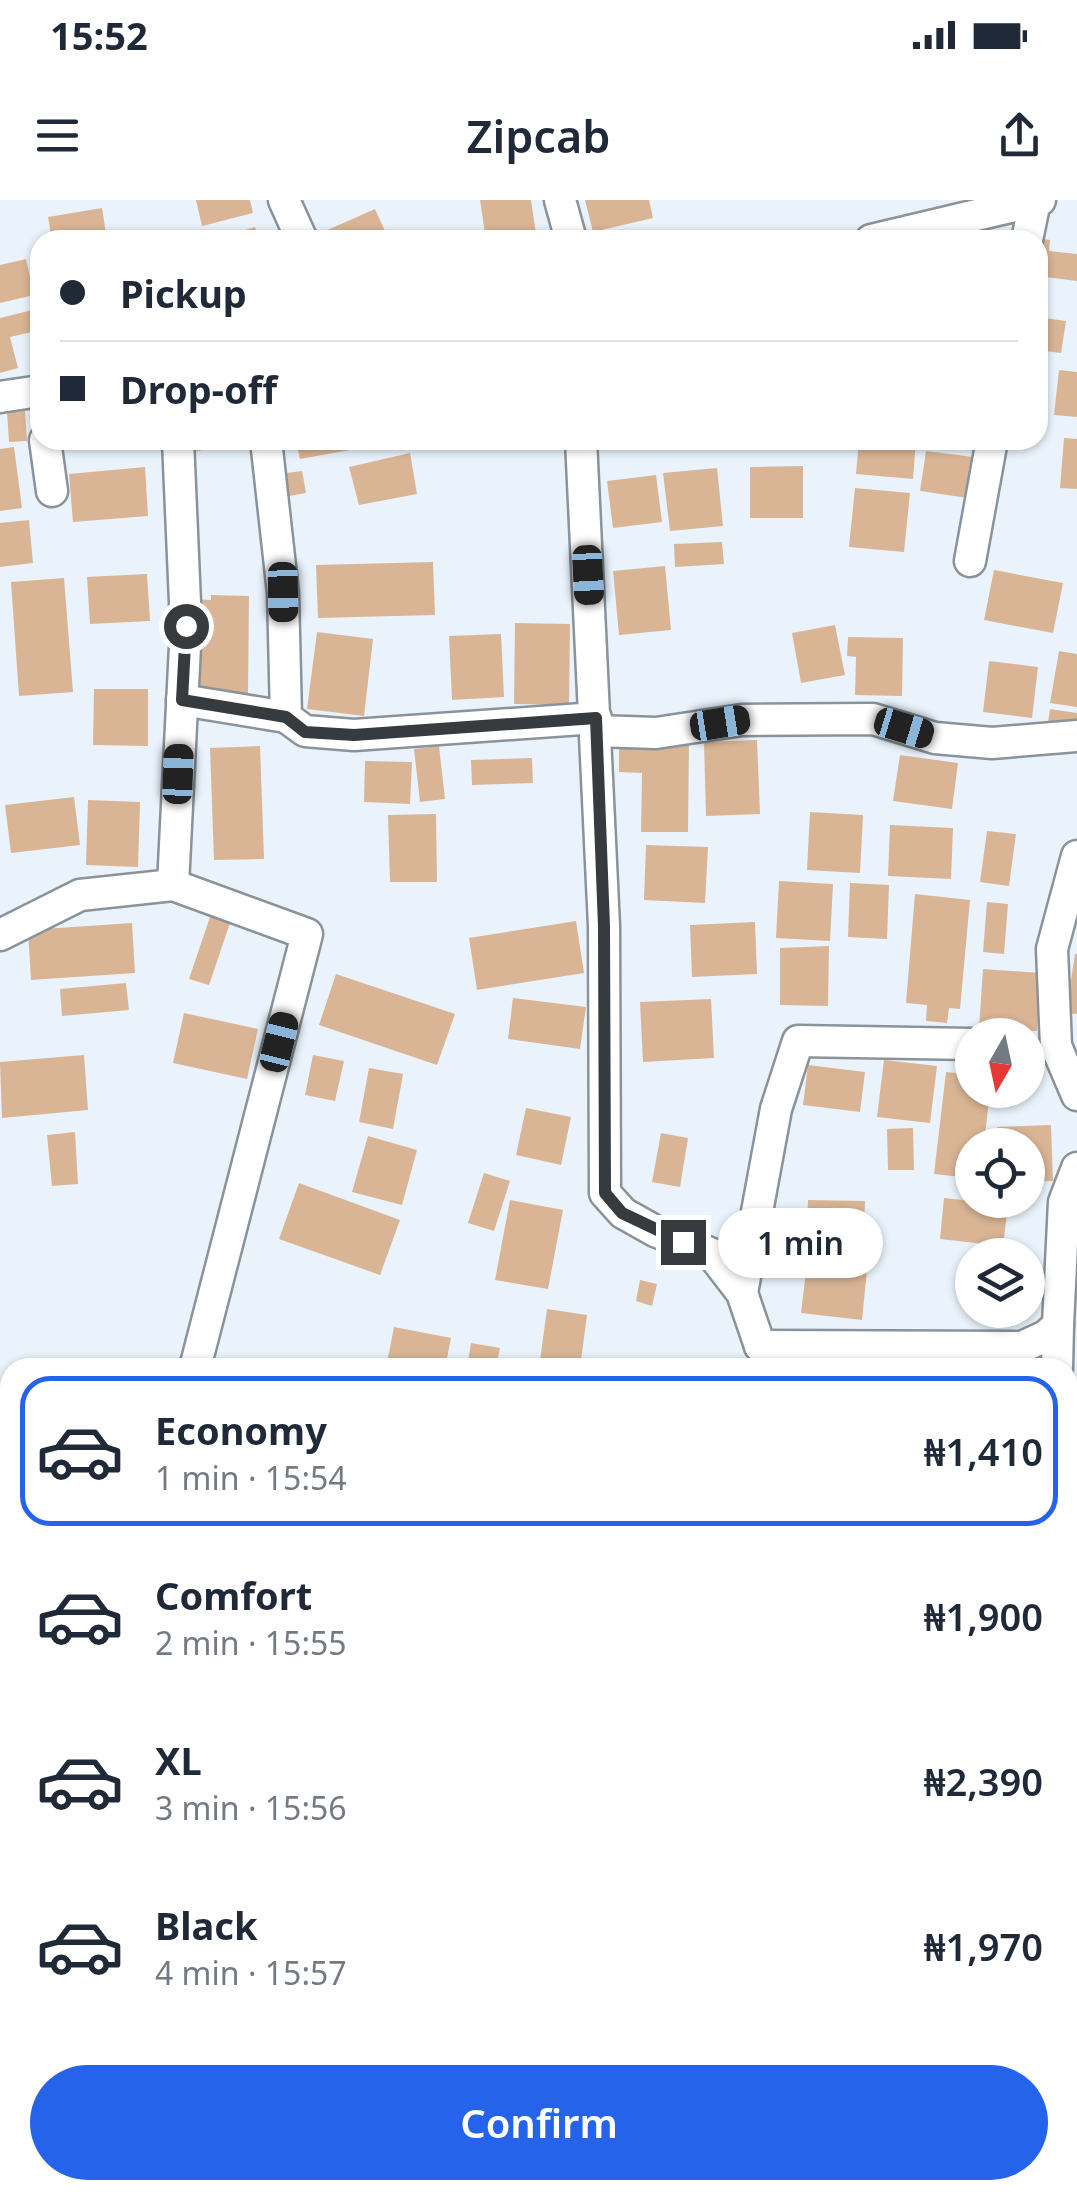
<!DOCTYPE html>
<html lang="en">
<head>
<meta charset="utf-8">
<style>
  body { margin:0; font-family:"Noto Sans",sans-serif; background:#f6f6f7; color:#1f2937; height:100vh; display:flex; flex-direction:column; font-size:38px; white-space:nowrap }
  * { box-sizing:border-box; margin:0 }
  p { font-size:32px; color:#747a83 }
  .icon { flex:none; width:55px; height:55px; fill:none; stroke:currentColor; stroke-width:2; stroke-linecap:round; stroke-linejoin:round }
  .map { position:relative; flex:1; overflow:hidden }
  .panel { position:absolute; left:0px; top:1158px; width:1078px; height:842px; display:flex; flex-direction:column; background:#fff; border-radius:30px 30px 0 0; box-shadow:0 2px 8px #0004 }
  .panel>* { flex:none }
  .hud { position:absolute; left:30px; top:30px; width:1018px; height:220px; border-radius:30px; box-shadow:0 2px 8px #0004; display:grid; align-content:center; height:220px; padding:0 30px; background:#fff }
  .needle { width:65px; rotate:189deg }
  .controls { position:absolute; left:955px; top:818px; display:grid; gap:20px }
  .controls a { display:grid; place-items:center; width:90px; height:90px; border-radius:50%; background:#fff; box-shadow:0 2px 8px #0004; font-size:50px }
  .end { position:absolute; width:45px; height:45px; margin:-22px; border:12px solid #373b3e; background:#fff; box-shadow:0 0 0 5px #fff }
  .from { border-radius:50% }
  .bubble { position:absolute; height:70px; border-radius:35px; background:#fff; box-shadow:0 2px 8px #0004; font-size:32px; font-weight:600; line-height:70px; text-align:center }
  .car { position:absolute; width:30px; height:60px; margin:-30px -15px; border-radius:12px; box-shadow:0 0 8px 2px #0007; background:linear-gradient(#222 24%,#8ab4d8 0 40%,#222 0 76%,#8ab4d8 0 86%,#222 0) }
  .hud b { display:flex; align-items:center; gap:35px; height:95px; font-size:38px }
  .hud b+b { border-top:2px solid #e0e1e3 }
  .hud i { width:25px; height:25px; background:#1f2937 }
  ul { padding:18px 0 0; list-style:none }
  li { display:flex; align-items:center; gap:30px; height:150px; margin:0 20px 15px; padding:0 10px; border:5px solid transparent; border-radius:30px }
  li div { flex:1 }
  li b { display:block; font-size:38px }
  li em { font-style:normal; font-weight:600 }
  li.active { border-color:#2563eb }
  li>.icon { width:90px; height:90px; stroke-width:1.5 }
  .button { display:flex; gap:20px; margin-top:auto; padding:20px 30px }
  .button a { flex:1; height:115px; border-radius:60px; background:#2563eb; color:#fff; font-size:40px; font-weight:600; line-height:115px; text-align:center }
  .status { display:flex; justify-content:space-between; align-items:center; height:70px; padding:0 50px; background:#fff; direction:ltr }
  .status svg { height:28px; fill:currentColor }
  header { display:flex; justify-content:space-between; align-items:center; height:130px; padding:0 30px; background:#fff; font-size:45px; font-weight:600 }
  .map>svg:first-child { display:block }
  .building { fill:#dab595 }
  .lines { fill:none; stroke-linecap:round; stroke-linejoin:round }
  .street-casing { stroke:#8a939a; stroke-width:35 }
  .street { stroke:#fff; stroke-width:30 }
  .route { stroke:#373b3e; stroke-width:12 }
</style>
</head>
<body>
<div class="status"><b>15:52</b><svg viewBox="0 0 49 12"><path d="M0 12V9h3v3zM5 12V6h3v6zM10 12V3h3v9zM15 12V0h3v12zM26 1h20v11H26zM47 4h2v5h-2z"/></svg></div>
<header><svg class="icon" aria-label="menu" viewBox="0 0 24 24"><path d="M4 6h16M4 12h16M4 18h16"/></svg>Zipcab<svg class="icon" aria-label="share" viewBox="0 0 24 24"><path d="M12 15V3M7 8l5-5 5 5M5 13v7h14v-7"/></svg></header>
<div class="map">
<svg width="1077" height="1998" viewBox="0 0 1077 1998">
  <rect width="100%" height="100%" fill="#eaf3fb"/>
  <g class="building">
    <path d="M196 0H250L253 13 202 26Z"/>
    <path d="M480 0H531L537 40H486Z"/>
    <path d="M585 0H649L653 18 593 32Z"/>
    <path d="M102 8 107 40H52L48 17Z"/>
    <path d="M375 9 389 40H327L323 32Z"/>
    <path d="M255 27 259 40H215L214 39Z"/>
    <path d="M1038 38 1050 40 1049 51 1077 54V81L1038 76Z"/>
    <path d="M26 59 34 95 0 103V65Z"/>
    <path d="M40 108V158L32 132 10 137 18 168 0 173V118Z"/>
    <path d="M1038 117 1066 121 1061 153 1038 150Z"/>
    <path d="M1059 170 1077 172V217L1054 215Z"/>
    <path d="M25 211 27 241 9 242 7 212Z"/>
    <path d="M1064 238 1077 239V289L1060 288Z"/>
    <path d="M194 240H243L244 245 196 251Z"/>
    <path d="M296 240H360L361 248 300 259Z"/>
    <path d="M859 240H916L913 279 856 274Z"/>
    <path d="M14 247 22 308 0 311V249Z"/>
    <path d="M926 251 973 257 968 298 920 291Z"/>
    <path d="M410 253 417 294 359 305 349 267Z"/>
    <path d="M803 266V318H750V267Z"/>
    <path d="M145 267 148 316 73 322 69 274Z"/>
    <path d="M717 268 723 326 670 331 663 273Z"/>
    <path d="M302 271 306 293 289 296 286 273Z"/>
    <path d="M656 275 662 322 613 328 607 281Z"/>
    <path d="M855 288 910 293 904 352 849 347Z"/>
    <path d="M29 320 33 363 0 367V323Z"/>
    <path d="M722 342 724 364 675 367 674 344Z"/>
    <path d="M433 362 435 415 318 418 316 365Z"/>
    <path d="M665 366 671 430 619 435 613 371Z"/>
    <path d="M994 370 1063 383 1053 433 984 420Z"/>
    <path d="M147 374 150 421 90 424 87 377Z"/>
    <path d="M64 378 73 492 19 496 11 382Z"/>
    <path d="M211 395 249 396 248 493H191L192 399 211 400Z"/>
    <path d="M515 423 570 424 569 505 514 504Z"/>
    <path d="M835 425 845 475 801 483 792 433Z"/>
    <path d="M317 432 373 439 364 516 307 509Z"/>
    <path d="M501 434 504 497 452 500 449 436Z"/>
    <path d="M848 437 903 438 902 496 855 495 856 457 847 456Z"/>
    <path d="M1059 451 1077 454V507L1050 503Z"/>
    <path d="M989 461 1038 467 1032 518 983 512Z"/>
    <path d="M94 489H148V546L93 545Z"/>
    <path d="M1050 509 1077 513V533L1047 529Z"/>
    <path d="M757 540 760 614 706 616 704 542Z"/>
    <path d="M619 542 689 543 688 632H641L642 573 619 572Z"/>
    <path d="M260 546 264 659 214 660 210 548Z"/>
    <path d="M439 546 445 599 420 602 414 549Z"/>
    <path d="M900 555 958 563 952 609 893 601Z"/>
    <path d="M532 558 533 583 472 585 471 560Z"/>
    <path d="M365 561 412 562 410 604 364 602Z"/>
    <path d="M74 597 80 645 11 653 5 605Z"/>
    <path d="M88 600 140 602 138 667 86 665Z"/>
    <path d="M810 612 863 615 860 673 807 670Z"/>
    <path d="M436 614 437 682H390L388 615Z"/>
    <path d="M890 625 953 628 951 679 888 676Z"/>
    <path d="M987 631 1016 634 1009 686 980 682Z"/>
    <path d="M646 645 708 647 705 703 644 700Z"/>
    <path d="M779 681 833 684 830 741 776 738Z"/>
    <path d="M850 683 889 685 887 739 848 737Z"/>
    <path d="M915 694 970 700 960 809 949 808 947 823 926 821 927 805 906 803Z"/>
    <path d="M987 702 1008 704 1004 754 983 752Z"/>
    <path d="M211 714 231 720 209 785 189 779Z"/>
    <path d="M576 721 584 773 477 790 469 738Z"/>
    <path d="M755 722 757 774 692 777 690 725Z"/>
    <path d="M132 723 135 773 31 780 28 730Z"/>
    <path d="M829 746 828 806 780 805V748Z"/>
    <path d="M1075 754H1077V814L1066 813Z"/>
    <path d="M983 769 1041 773 1037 831 979 828Z"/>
    <path d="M336 774 455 814 437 865 319 825Z"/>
    <path d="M126 783 129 810 62 816 60 789Z"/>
    <path d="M513 798 586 807 580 849 508 839Z"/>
    <path d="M711 799 714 858 643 862 640 802Z"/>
    <path d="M184 813 258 829 247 879 173 863Z"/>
    <path d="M84 855 88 910 2 918 0 862Z"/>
    <path d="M313 855 344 861 335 901 305 895Z"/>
    <path d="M884 860 937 866 930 923 877 917Z"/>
    <path d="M808 865 865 872 860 912 803 905Z"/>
    <path d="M369 868 403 874 393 929 359 922Z"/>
    <path d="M946 872 972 875V890H990L984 945H972V978L934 974Z"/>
    <path d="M526 908 571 917 561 965 516 955Z"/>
    <path d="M1051 925 1053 981 1028 982V945H998L997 927Z"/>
    <path d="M913 928 914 970H888L887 929Z"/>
    <path d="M75 932 78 984 52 986 47 935Z"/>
    <path d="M661 933 688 938 680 987 652 982Z"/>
    <path d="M368 936 417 950 402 1005 352 992Z"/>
    <path d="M484 973 510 981 494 1031 468 1023Z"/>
    <path d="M299 983 400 1020 380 1075 279 1039Z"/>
    <path d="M944 998 1008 1005 1003 1046 940 1039Z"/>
    <path d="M510 1000 563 1010 548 1089 495 1080Z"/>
    <path d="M808 1000 865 1001 863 1055 806 1053Z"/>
    <path d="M807 1063 867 1070 862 1120 801 1113Z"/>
    <path d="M640 1080 657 1084 652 1106 636 1101Z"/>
    <path d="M547 1109 587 1115 580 1168H539Z"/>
    <path d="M394 1127 451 1138 445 1168H386Z"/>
    <path d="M471 1143 500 1148 496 1168H467Z"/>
    <path d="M1075 1197H1077V1249L1068 1248Z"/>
    <path d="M0 1307 10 1317V1324L0 1333Z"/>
    <path d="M1068 1307 1077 1308V1362L1068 1361Z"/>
    <path d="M0 1353 10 1358V1398L0 1419Z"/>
    <path d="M10 1515V1577L0 1583V1521Z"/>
    <path d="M1068 1526 1077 1529V1556L1068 1553Z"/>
    <path d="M1077 1678V1763L1068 1759V1702Z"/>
    <path d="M7 1738 10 1740V1770L0 1764V1750Z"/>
    <path d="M0 1812 10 1819V1830L0 1843Z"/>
    <path d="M197 1990H222L218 1998H193Z"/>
    <path d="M325 1990H382L380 1998H323Z"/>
    <path d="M459 1990H507L505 1998H471L458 1995Z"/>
    <path d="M515 1990H567L565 1998H513Z"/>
    <path d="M648 1990H695L693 1998H671Z"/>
    <path d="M707 1990H769L766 1998H704Z"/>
    <path d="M955 1990H985L1001 1998H951Z"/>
  </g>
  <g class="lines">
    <defs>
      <g id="street">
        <path d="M284 0 302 40"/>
        <path d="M560 0 571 40"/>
        <path d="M871 40 1040 0"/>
        <path d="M1027 40 1035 1"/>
        <path d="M0 197 40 191"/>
        <path d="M45 240 52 291"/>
        <path d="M266 240 283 393 286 517 305 531 354 535 596 518"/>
        <path d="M581 240 604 726 605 993 623 1013 655 1031 712 1054 742 1093 760 1146"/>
        <path d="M970 361 992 240"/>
        <path d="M182 500 286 517"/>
        <path d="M596 531 656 533 742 520 873 519 935 538 992 543 1077 536"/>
        <path d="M1077 656 1052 749 1056 846 1077 895"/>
        <path d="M173 685 186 426 178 240"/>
        <path d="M0 735 80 695 173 685 307 734 195 1168"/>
        <path d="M742 1093 776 909 798 841 972 844"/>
        <path d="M760 1146 1022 1147 1046 1136 1058 1125 1064 1002 1077 968"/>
        <path d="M1057 1168 1058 1125"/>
        <path d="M1068 1283H1077"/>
        <path d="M0 1468 10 1474"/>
        <path d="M1068 1477 1077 1482"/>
        <path d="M1068 1819 1077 1823"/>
        <path d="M0 1900 10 1907"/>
        <path d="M117 1990 123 1998"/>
        <path d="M62 1998 72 1990"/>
        <path d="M597 1998 599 1990"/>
      </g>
    </defs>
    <use href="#street" class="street-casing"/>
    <use href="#street" class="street"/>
  </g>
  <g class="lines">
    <path class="route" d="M186 426 182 500 286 517 305 532 354 535 596 518 604 726 605 993 622 1013 683 1042"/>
  </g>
</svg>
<div class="controls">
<a><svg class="needle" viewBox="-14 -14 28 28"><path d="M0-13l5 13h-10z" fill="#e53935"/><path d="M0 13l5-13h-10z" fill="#747a83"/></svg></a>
<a><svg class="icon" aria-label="locate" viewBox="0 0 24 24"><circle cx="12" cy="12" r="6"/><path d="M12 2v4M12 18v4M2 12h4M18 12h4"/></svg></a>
<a><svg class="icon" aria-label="layers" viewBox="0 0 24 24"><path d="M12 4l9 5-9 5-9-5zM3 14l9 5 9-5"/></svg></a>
</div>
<i class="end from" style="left:186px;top:426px"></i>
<i class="end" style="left:683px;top:1042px"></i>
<div class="bubble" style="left:718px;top:1008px;width:165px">1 min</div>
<i class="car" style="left:588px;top:375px;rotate:177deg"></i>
<i class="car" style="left:283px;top:392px;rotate:179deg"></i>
<i class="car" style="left:720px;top:523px;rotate:81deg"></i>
<i class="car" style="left:904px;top:528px;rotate:107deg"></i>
<i class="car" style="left:178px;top:574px;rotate:2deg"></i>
<i class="car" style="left:279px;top:842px;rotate:14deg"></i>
<div class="hud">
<b><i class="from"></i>Pickup</b>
<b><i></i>Drop-off</b>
</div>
<section class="panel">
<ul>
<li class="active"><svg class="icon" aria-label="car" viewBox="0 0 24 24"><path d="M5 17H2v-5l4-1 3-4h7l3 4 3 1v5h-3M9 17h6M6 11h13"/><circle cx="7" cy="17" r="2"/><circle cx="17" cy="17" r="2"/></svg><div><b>Economy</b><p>1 min · 15:54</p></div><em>₦1,410</em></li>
<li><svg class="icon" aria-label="car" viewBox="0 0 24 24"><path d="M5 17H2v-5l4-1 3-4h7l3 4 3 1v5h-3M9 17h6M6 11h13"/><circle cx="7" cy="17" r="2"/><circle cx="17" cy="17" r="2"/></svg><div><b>Comfort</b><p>2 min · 15:55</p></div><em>₦1,900</em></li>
<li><svg class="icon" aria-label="car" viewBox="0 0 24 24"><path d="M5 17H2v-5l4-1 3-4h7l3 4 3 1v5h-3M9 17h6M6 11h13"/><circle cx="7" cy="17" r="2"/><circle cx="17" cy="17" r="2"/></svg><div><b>XL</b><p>3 min · 15:56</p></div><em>₦2,390</em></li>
<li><svg class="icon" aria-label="car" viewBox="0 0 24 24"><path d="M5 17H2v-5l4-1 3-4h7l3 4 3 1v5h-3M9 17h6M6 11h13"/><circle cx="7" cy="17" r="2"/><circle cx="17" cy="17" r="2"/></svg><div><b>Black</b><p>4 min · 15:57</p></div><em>₦1,970</em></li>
</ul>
<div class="button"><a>Confirm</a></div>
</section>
</div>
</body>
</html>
